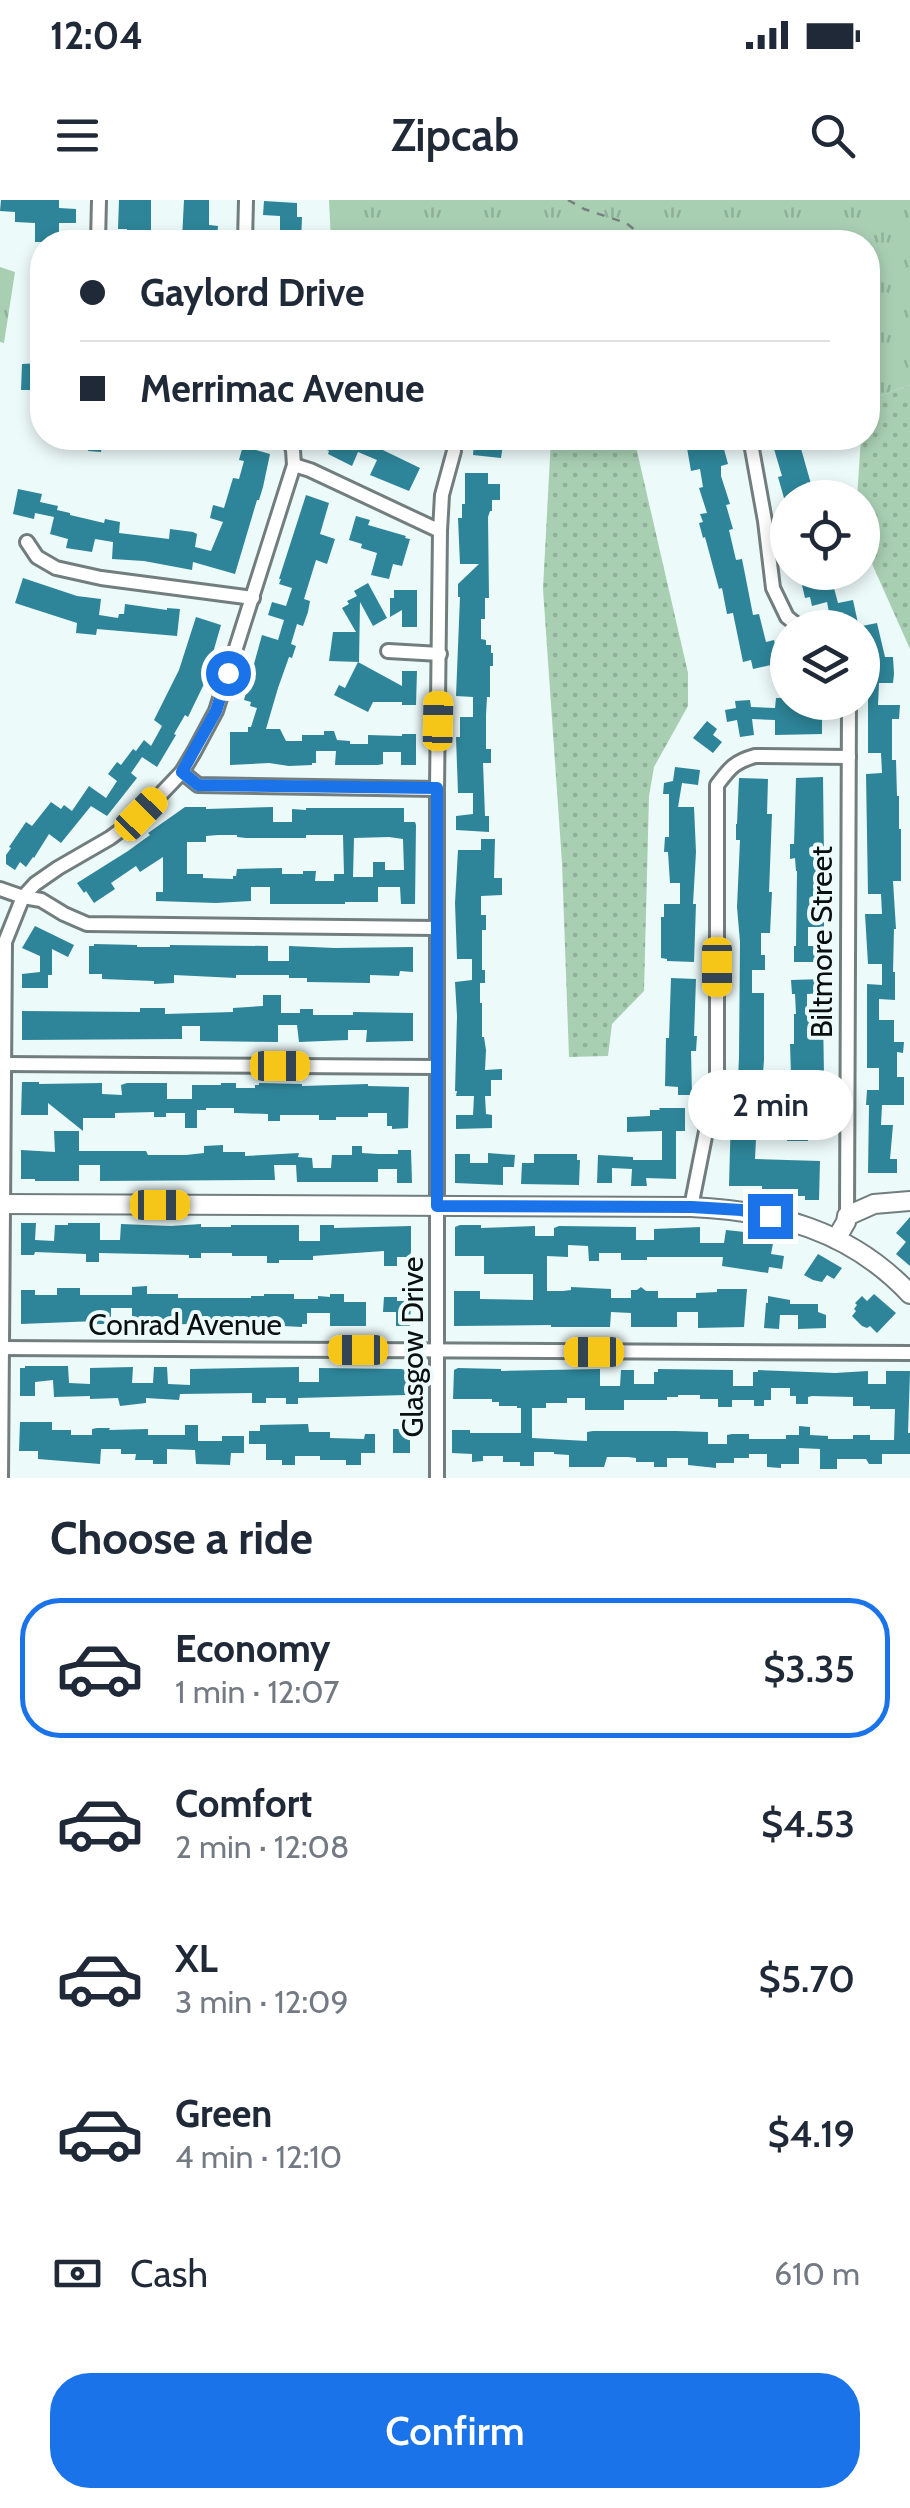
<!DOCTYPE html>
<html lang="en">
<head>
<meta charset="utf-8">
<style>
  body { margin:0; font-family:Cabin,sans-serif; background:#f6f6f7; color:#1f2937; height:100vh; display:flex; flex-direction:column; font-size:38px; white-space:nowrap }
  * { box-sizing:border-box; margin:0 }
  p { font-size:32px; color:#747a83 }
  .icon { flex:none; width:55px; height:55px; fill:none; stroke:currentColor; stroke-width:2; stroke-linecap:round; stroke-linejoin:round }
  .map { position:relative; height:1278px; overflow:hidden }
  .side { display:flex; flex-direction:column; background:#fff; flex:1 }
  .side>* { flex:none }
  .banner { position:absolute; left:30px; top:30px; width:850px; height:220px; border-radius:40px; box-shadow:0 5px 15px #0003; display:grid; align-content:center; height:220px; padding:0 50px; background:#fff }
  .buttons { position:absolute; left:770px; top:280px; display:grid; gap:20px }
  .buttons a { display:grid; place-items:center; width:110px; height:110px; border-radius:50%; background:#fff; box-shadow:0 5px 15px #0003; font-size:50px }
  .end { position:absolute; width:45px; height:45px; margin:-22px; border:12px solid #1a73e8; background:#fff; box-shadow:0 0 0 5px #fff }
  .from { border-radius:50% }
  .bubble { position:absolute; height:70px; border-radius:35px; background:#fff; box-shadow:0 5px 15px #0003; font-size:32px; font-weight:600; line-height:70px; text-align:center }
  .car { position:absolute; width:30px; height:60px; margin:-30px -15px; border-radius:12px; box-shadow:0 0 8px 2px #0007; background:linear-gradient(#f5c518 24%,#345 0 40%,#f5c518 0 76%,#345 0 86%,#f5c518 0) }
  .banner b { display:flex; align-items:center; gap:35px; height:95px; font-size:38px }
  .banner b+b { border-top:2px solid #e0e1e3 }
  .banner i { width:25px; height:25px; background:#1f2937 }
  ul { padding:0; list-style:none }
  li { display:flex; align-items:center; gap:30px; height:140px; margin:0 20px 15px; padding:0 30px; border:5px solid transparent; border-radius:40px }
  li div { flex:1 }
  li b { display:block; font-size:38px }
  li em { font-style:normal; font-weight:600 }
  li.current { border-color:#1a73e8 }
  li>.icon { width:90px; height:90px; stroke-width:1.5 }
  h2 { padding:0 50px; font-size:45px; line-height:120px }
  .pay { display:flex; align-items:center; gap:25px; height:110px; padding:0 50px; font-size:38px }
  .pay p { margin-inline-start:auto }
  .primary-button { display:flex; gap:20px; margin-top:auto; padding:20px 50px }
  .primary-button a { flex:1; height:115px; border-radius:40px; background:#1a73e8; color:#fff; font-size:40px; font-weight:600; line-height:115px; text-align:center }
  .status { display:flex; justify-content:space-between; align-items:center; height:70px; padding:0 50px; background:#fff; direction:ltr }
  .status svg { height:28px; fill:currentColor }
  header { display:flex; justify-content:space-between; align-items:center; height:130px; padding:0 50px; background:#fff; font-size:45px; font-weight:600 }
  .map>svg:first-child { display:block }
  .grass { fill:url(#grass-dots) }
  .park { fill:url(#park-tufts) }
  .building { fill:#2e8599; fill-rule:evenodd }
  .lines { fill:none; stroke-linecap:round; stroke-linejoin:round }
  .street-casing { stroke:#727e7e; stroke-width:18 }
  .secondary-casing { stroke:#727e7e; stroke-width:22 }
  .path { stroke:#778080; stroke-width:2.5; stroke-dasharray:8 8; stroke-linecap:butt }
  .street { stroke:#fff; stroke-width:12 }
  .secondary { stroke:#fff; stroke-width:18 }
  .route { stroke:#1a73e8; stroke-width:12 }
  .labels { text-anchor:middle; dominant-baseline:central; stroke-width:8; stroke-linejoin:round; paint-order:stroke }
  .street-label { font-size:30px; fill:#0a0f0f; stroke:#ecfaf9 }
</style>
</head>
<body>
<div class="status"><b>12:04</b><svg viewBox="0 0 49 12"><path d="M0 12V9h3v3zM5 12V6h3v6zM10 12V3h3v9zM15 12V0h3v12zM26 1h20v11H26zM47 4h2v5h-2z"/></svg></div>
<header><svg class="icon" aria-label="menu" viewBox="0 0 24 24"><path d="M4 6h16M4 12h16M4 18h16"/></svg>Zipcab<svg class="icon" aria-label="search" viewBox="0 0 24 24"><circle cx="10" cy="10" r="6"/><path d="M15 15l6 6"/></svg></header>
<div class="map">
<svg width="910" height="1278" viewBox="0 0 910 1278">
  <defs>
    <pattern id="grass-dots" width="8" height="8" patternUnits="userSpaceOnUse" patternTransform="scale(2.5)"><rect width="8" height="8" fill="#a9cfb3"/><path d="M2 2h.1M6 6h.1" fill="none" stroke="#90b199" stroke-width="1.8" stroke-linecap="round"/></pattern>
    <pattern id="park-tufts" width="24" height="20" patternUnits="userSpaceOnUse" patternTransform="scale(2.5)"><rect width="24" height="20" fill="#a9cfb3"/><path d="M3 7l-1-3M5 7V3M7 7l1-3M15 17l-1-3M17 17v-4M19 17l1-3" fill="none" stroke="#90b199"/></pattern>
  </defs>
  <rect width="100%" height="100%" fill="#ecfaf9"/>
  <g class="grass">
    <path d="M910 185V449L873 366 863 331 862 298H857L861 238H868V200Z"/>
    <path d="M551 238H634L688 473V506L654 567 649 596 644 791 612 824 608 856 569 857 562 663 543 389Z"/>
  </g>
  <g class="park">
    <path d="M329 0H910V185L868 200V42H336L331 41Z"/>
    <path d="M0 67 15 72 4 143 0 142Z"/>
  </g>
  <g class="building">
    <path d="M1 0H59V8L76 9V23H59V42H35V23L15 22V12L0 11Z"/>
    <path d="M119 0H151V41H127V29H118Z"/>
    <path d="M184 0H209V25L218 26 217 40 182 39Z"/>
    <path d="M264 1 297 3V17H302L301 42H280V16L263 15Z"/>
    <path d="M42 163V190H21L22 164Z"/>
    <path d="M79 238H108L107 247H102L101 252 88 251 89 245 79 244Z"/>
    <path d="M245 238H261L256 250 270 254 263 287 259 300H257L235 374 193 362 192 370 144 361 112 359 113 342 95 339 92 352 66 348 68 339 50 334 54 317 35 313 34 319 13 314 18 289 42 294 40 302 58 306 57 310 70 313V315L104 323 105 319 120 322 119 333 169 339 170 329 193 332 197 334 195 347 211 351 223 322 210 318 213 305 224 308 233 278 239 279 244 261 239 260Z"/>
    <path d="M301 238H358L420 268 409 291 370 275 377 260 358 252 352 266 328 254 329 251Z"/>
    <path d="M488 238H504L501 258 473 255 474 242 488 244Z"/>
    <path d="M678 238H721L728 264 721 266V276L730 304 726 305 733 329 729 330 736 360 742 359 753 415 759 414 766 442 774 440 775 444 783 442 788 461 753 469 751 460 743 462 733 413 727 414 722 388 719 389 705 337 703 338 699 323 703 322 700 314 707 313 699 288 703 287 700 269 691 271 687 248 681 250Z"/>
    <path d="M780 238H798L813 291 808 292 809 298H784L778 277 782 276 774 249 783 247Z"/>
    <path d="M465 273H488V284H500V300H492V311H490L488 317 489 398H485V419H481V439L486 440V445H491V453H493V466H490V497H487L486 515V549H491V563H483L485 616H489V632L456 630V616L473 614V593H458L456 537H460V517H473V497L456 496 460 397H458V384L479 364H460L458 318H462V304H465Z"/>
    <path d="M306 295 329 303 320 334 335 339 327 364 316 360 304 399 310 401 308 412 303 426 297 424 291 444 296 446 292 458 289 457 278 488 266 529H280L286 541H302V535H324V531H334L337 540 350 541V544H368V535L402 536V534H416V565H401V552H383V564L378 565H335L336 551H316V563H312V565L289 566 269 563 230 565V532H248V527H251L257 508 250 506 251 502 244 500 262 435 278 440 284 420 268 415 272 402 286 406 292 388 279 384 281 379H279Z"/>
    <path d="M356 316 370 320 368 325 406 336 405 338 410 339 402 366 393 364 389 379 371 375 377 353 361 348 362 344 349 340Z"/>
    <path d="M799 372H820L822 379 831 377 838 403 853 400 859 428H832L827 402 812 406 810 397 805 398Z"/>
    <path d="M23 378 77 396 101 399 99 415 118 418 119 414H124L125 404 167 410V408L180 409 177 436 97 429 96 435 76 433 77 423 15 403Z"/>
    <path d="M368 383 387 418 373 426 360 402 359 462 329 461 333 432H356L342 408 349 404 347 401 357 396 354 391Z"/>
    <path d="M394 390H417V427H402V410L390 417V398H394Z"/>
    <path d="M196 417 221 425 204 484 188 517 185 515 174 534 176 535 157 567 142 557 131 573 137 578 107 616 91 606 61 643 49 634 34 658 33 657 26 667 20 662 15 670 6 664V655L11 648 9 647 26 622 32 626 51 602 61 609 64 605 72 611 89 586 106 598 117 581 108 574 117 562 121 565 133 549 136 551 144 540 151 546 162 526 154 520 179 470Z"/>
    <path d="M877 423 885 457H893L894 474 893 483H879L878 505H900L899 519H892V560H896L897 596H899V629H901V681H893L896 729H894L893 772H895V800L879 799V820H894V842H904L903 853 897 852V877H904V905H882L881 925H893L890 959H897V973H868L869 905H866L867 890H879V868H867V784L882 785V764H868L865 714H882L881 694H868L866 574 882 573 881 553H868V484L867 450 864 451 862 443V426Z"/>
    <path d="M358 462 402 486V471H417L416 505H402V502H373L368 512 334 495 339 485 345 488Z"/>
    <path d="M776 498H788V502H791V506L822 505V534L775 535V520L752 519 754 535 740 537 737 520 727 522 725 510 736 508 735 501 750 500 751 507 775 508Z"/>
    <path d="M707 521 717 529 713 535 722 542 713 553 693 538Z"/>
    <path d="M675 567 700 570 698 585 682 583 678 607H694L696 652 693 704H696L694 762 667 761V759L661 758V717H664V704H680V683H670L668 652H664L665 637H669V594H663L664 583 673 581Z"/>
    <path d="M823 577 824 659 822 695H824V727H808V746H823V762H794V746H796L797 671H796L795 658 790 659V644H794L796 578Z"/>
    <path d="M739 578 768 579 767 614H772L769 692H772L770 733H761V755H765V770H752V793H764V860L763 873H748V891H766L765 939H756L755 959 820 961 819 1000H805V996H794V991L762 992V986H729L731 913H736V880H738L739 857 740 742 737 707 740 640H736V624H737Z"/>
    <path d="M185 607H206V609L273 607V622H292V609L306 610V608H404V622H415L416 625 415 704H401L400 687H378V702H345V704H270V687H251V701L216 703 156 701V692H163V657L140 672 136 666 111 683 115 689 94 703 86 691 84 693 77 683 128 651 150 635 148 633ZM218 635H237V637L246 638H306V635H343L344 674H334V681H315L316 671H303V674H282V668L237 669 236 676H233V679L203 678V674H187V642H206V636ZM389 637 403 639 404 670H385V662H373V677H353L354 638Z"/>
    <path d="M481 639H495L494 678H502V695L481 696V715H486V730H482V770H485V783H480V803H482V837H484L486 850 485 870 502 869V880H491V896H485L486 914 492 915V928L456 929V915H473L474 896H456L457 891H455L457 816 455 782 472 780V759H457L455 703 458 650H481Z"/>
    <path d="M35 726 74 745 68 757 52 749V775H48V788H22V774L40 772V756L22 748Z"/>
    <path d="M94 744 137 745V747H170V745L268 746V761H289V746L335 748 413 747V772L400 771 399 776 370 775V783L307 782V778H289V775H236V778L174 775V783L154 784V781L102 779V774H89V746H94Z"/>
    <path d="M671 778 696 779 694 836H697L696 851H691L692 895H678V887L665 886 666 838H669Z"/>
    <path d="M824 779V793L807 794V814H823L824 875 791 874 790 844H794V814H796L795 794H792L791 780Z"/>
    <path d="M263 795H281V813H300V809H313V815H353V812L413 813V841L366 842 367 830H348V840L299 842 297 825H278V842L200 841V826H182V839L22 840V811L140 812V808H165V814L233 812V808L263 806Z"/>
    <path d="M22 882H39V884L102 883V894L122 895 121 885 127 883H167V899H192V885H221V883H236V888H255V885H259V883L302 884V886L368 884V886L409 887 408 928 392 929V926H387V913H368V917H336V920H319V915H280V921H268V914L236 913H234V908H206V910H197V928H185V913H166V917H154V912L115 913V918H83V931L48 903V915H21Z"/>
    <path d="M794 892H823L824 932H808V941H787L786 912H794Z"/>
    <path d="M659 908H685V931H676V979L646 978 647 986H631L632 969 612 968V983H597L598 955 633 957V960H662V931L627 932V917L650 916V910H660Z"/>
    <path d="M54 931H79V951H146L148 955H186L204 953V946L223 945V952H245V956L299 953 298 957 312 958 313 968H331L332 955H352V946H362V953L378 954H398V950H411L412 983H397V969H378V982H297L296 965H274L275 980 100 981V965H79V981H35V979H21V950L55 952Z"/>
    <path d="M488 953 515 955 514 967H503V985L455 983V954H470V963H488Z"/>
    <path d="M534 954H577V960H580L579 985 521 984 522 963H534Z"/>
    <path d="M910 1017V1066L896 1054 906 1042 896 1033Z"/>
    <path d="M21 1023H36L35 1040 54 1041 55 1025H68V1023H100V1040H120L121 1024 171 1026 201 1024V1027H231V1025H299V1041H320V1025H334V1028L411 1026V1051L410 1057H397V1066H384V1051L313 1056V1060H279V1063H267V1056H232V1053H201V1058H189V1055L99 1053V1062H86V1054L35 1052 34 1055H21Z"/>
    <path d="M460 1025H481V1028L535 1026V1036H554V1028L559 1026 636 1027V1040H654V1029L700 1027V1043H724L726 1030 754 1033 753 1035 774 1038 771 1054 784 1056 782 1069 769 1067 768 1073 722 1066 723 1057H647V1060H621V1053H599V1061H589L588 1046 568 1045V1057L547 1056V1091H563L571 1090V1087L611 1089V1098H631V1090H637L641 1087 646 1091H658V1098H696V1093L717 1092V1089H747L744 1127 698 1128V1112H677V1127H631V1113L611 1112 610 1127H551V1125L454 1126V1091H480V1099L533 1100V1074H484V1056H455V1027Z"/>
    <path d="M818 1054 842 1068 834 1079 827 1075 822 1082 813 1080 804 1075Z"/>
    <path d="M147 1086V1094H178V1098H251V1096H264V1094H294V1099H318V1096L330 1097V1094H344V1102H366V1126H330V1113H307V1124H302V1127L263 1125V1123L132 1125V1108H111V1124H97V1121L21 1124V1090H35V1095H57V1088H80V1095H132V1087Z"/>
    <path d="M874 1094 896 1113 877 1133 870 1126 867 1128 862 1126 852 1116 856 1111 854 1109 857 1105 855 1103 862 1096 867 1101Z"/>
    <path d="M768 1096 790 1100V1104H818V1112L826 1115V1128L798 1129V1115H780L779 1129 764 1128 766 1103H768Z"/>
    <path d="M384 1097H397V1101H411L410 1126H396V1112H383Z"/>
    <path d="M25 1166H68L69 1183 90 1184V1168L133 1167 132 1183H153L154 1167H167L168 1184 190 1185V1169L299 1167V1182H319V1168L401 1169 406 1170V1195L298 1198V1204H286V1198H266V1203H252V1193L180 1194 179 1200 146 1198V1203L120 1206 118 1198 90 1199V1196L54 1197 53 1180 35 1182V1196H20V1168H25Z"/>
    <path d="M458 1168 501 1169V1171L600 1169V1186H620L621 1170H634V1184H654V1172H658V1169L733 1170V1186H753V1172H758V1170L835 1173 868 1171V1184H886V1171H910L908 1233H910V1254H882V1264H869L866 1259H837V1269H820V1249L799 1248V1264H781V1268L767 1267V1254H749V1258H734V1263H716V1268L688 1265V1258H667V1267H654V1262H636V1258L628 1257H607L604 1267H569V1255L554 1254V1252H534V1266H520V1262H503V1256H483V1261L472 1262V1254L452 1253V1230H470V1233H521V1208H517V1206H499V1202H492V1199H453L454 1170ZM771 1188H790V1196H796V1204H808V1197L812 1196 853 1197V1206H870V1209H895L894 1240H870V1235H853V1239H828V1236L810 1235V1227L799 1226V1235H786V1239H749V1234H732L727 1235V1244H708V1232L676 1231H593L587 1232V1241L532 1238V1208H546V1203H567V1198H585V1210H624V1200H667V1197H678V1195H700V1199H718V1207H732V1200H754V1206H764V1200H771Z"/>
    <path d="M20 1222H52V1230H71V1235H92V1229L97 1228H110L109 1230 148 1229V1235H185V1225H198V1241H222V1236H244V1253H231L230 1265 196 1264 195 1250 167 1249V1264H153V1260H135L136 1254H121V1249H101L100 1264 38 1259V1251H19Z"/>
    <path d="M308 1224 309 1232H330V1238L364 1239 365 1234H375V1253H361V1265H346V1260H320V1256H295V1265H282V1260H266V1244H249V1231H260V1225Z"/>
    <rect x="393" y="1229" width="17" height="24"/>
  </g>
  <g class="lines">
    <defs>
      <g id="street">
        <path d="M98 42 99 0"/>
        <path d="M245 42 246 0"/>
        <path d="M750 238 765 321 773 388 787 417 801 428"/>
        <path d="M294 265 310 270 440 331"/>
        <path d="M27 342 37 357 56 368 101 378 253 398"/>
        <path d="M388 451 440 454"/>
        <path d="M182 572 198 585 437 589"/>
        <path d="M0 689 23 697 41 700 64 714 87 724 437 728"/>
        <path d="M4 864 437 867"/>
        <path d="M691 1007 717 876V585C730 568 734 562 755 556L849 557"/>
        <path d="M847 1016 849 502"/>
        <path d="M0 1148 910 1153"/>
        <path d="M1 1278 5 742 23 697 35 684 58 668 110 638 141 615 182 572 194 552 216 511 294 265 293 250 288 238"/>
        <path d="M437 1278V589L440 331 442 295 454 251 453 238"/>
      </g>
      <g id="secondary">
        <path d="M0 1004 691 1007C776 1011 850 1030 910 1094"/>
        <path d="M836 1039 846 1022 847 1016 874 1004 910 1001"/>
      </g>
    </defs>
    <use href="#street" class="street-casing"/>
    <use href="#secondary" class="secondary-casing"/>
    <path class="path" d="M568 0 584 9 626 23 644 37 675 39 682 42"/>
    <use href="#street" class="street"/>
    <use href="#secondary" class="secondary"/>
  </g>
  <g class="lines">
    <path class="route" d="M228 473 216 511 182 572 198 585 437 588V1006L692 1007 741 1010 770 1016"/>
  </g>
  <g class="labels">
    <g class="street-label">
      <text transform="translate(821 742) rotate(-90)">Biltmore Street</text>
      <text x="185" y="1124">Conrad Avenue</text>
      <text transform="translate(412 1147) rotate(-90)">Glasgow Drive</text>
    </g>
  </g>
</svg>
<div class="buttons">
<a><svg class="icon" aria-label="locate" viewBox="0 0 24 24"><circle cx="12" cy="12" r="6"/><path d="M12 2v4M12 18v4M2 12h4M18 12h4"/></svg></a>
<a><svg class="icon" aria-label="layers" viewBox="0 0 24 24"><path d="M12 4l9 5-9 5-9-5zM3 14l9 5 9-5"/></svg></a>
</div>
<i class="end from" style="left:228px;top:473px"></i>
<i class="end" style="left:770px;top:1016px"></i>
<div class="bubble" style="left:688px;top:870px;width:165px">2 min</div>
<i class="car" style="left:438px;top:521px;rotate:1deg"></i>
<i class="car" style="left:141px;top:614px;rotate:44deg"></i>
<i class="car" style="left:717px;top:767px;rotate:180deg"></i>
<i class="car" style="left:280px;top:866px;rotate:90deg"></i>
<i class="car" style="left:160px;top:1005px;rotate:90deg"></i>
<i class="car" style="left:358px;top:1150px;rotate:270deg"></i>
<i class="car" style="left:594px;top:1152px;rotate:270deg"></i>
<div class="banner">
<b><i class="from"></i>Gaylord Drive</b>
<b><i></i>Merrimac Avenue</b>
</div>
</div>
<section class="side">
<h2>Choose a ride</h2>
<ul>
<li class="current"><svg class="icon" aria-label="car" viewBox="0 0 24 24"><path d="M5 17H2v-5l4-1 3-4h7l3 4 3 1v5h-3M9 17h6M6 11h13"/><circle cx="7" cy="17" r="2"/><circle cx="17" cy="17" r="2"/></svg><div><b>Economy</b><p>1 min · 12:07</p></div><em>$3.35</em></li>
<li><svg class="icon" aria-label="car" viewBox="0 0 24 24"><path d="M5 17H2v-5l4-1 3-4h7l3 4 3 1v5h-3M9 17h6M6 11h13"/><circle cx="7" cy="17" r="2"/><circle cx="17" cy="17" r="2"/></svg><div><b>Comfort</b><p>2 min · 12:08</p></div><em>$4.53</em></li>
<li><svg class="icon" aria-label="car" viewBox="0 0 24 24"><path d="M5 17H2v-5l4-1 3-4h7l3 4 3 1v5h-3M9 17h6M6 11h13"/><circle cx="7" cy="17" r="2"/><circle cx="17" cy="17" r="2"/></svg><div><b>XL</b><p>3 min · 12:09</p></div><em>$5.70</em></li>
<li><svg class="icon" aria-label="car" viewBox="0 0 24 24"><path d="M5 17H2v-5l4-1 3-4h7l3 4 3 1v5h-3M9 17h6M6 11h13"/><circle cx="7" cy="17" r="2"/><circle cx="17" cy="17" r="2"/></svg><div><b>Green</b><p>4 min · 12:10</p></div><em>$4.19</em></li>
</ul>
<div class="pay"><svg class="icon" aria-label="cash" viewBox="0 0 24 24"><path d="M3 7h18v10H3z"/><circle cx="12" cy="12" r="2"/></svg>Cash<p>610 m</p></div>
<div class="primary-button"><a>Confirm</a></div>
</section>
</body>
</html>
